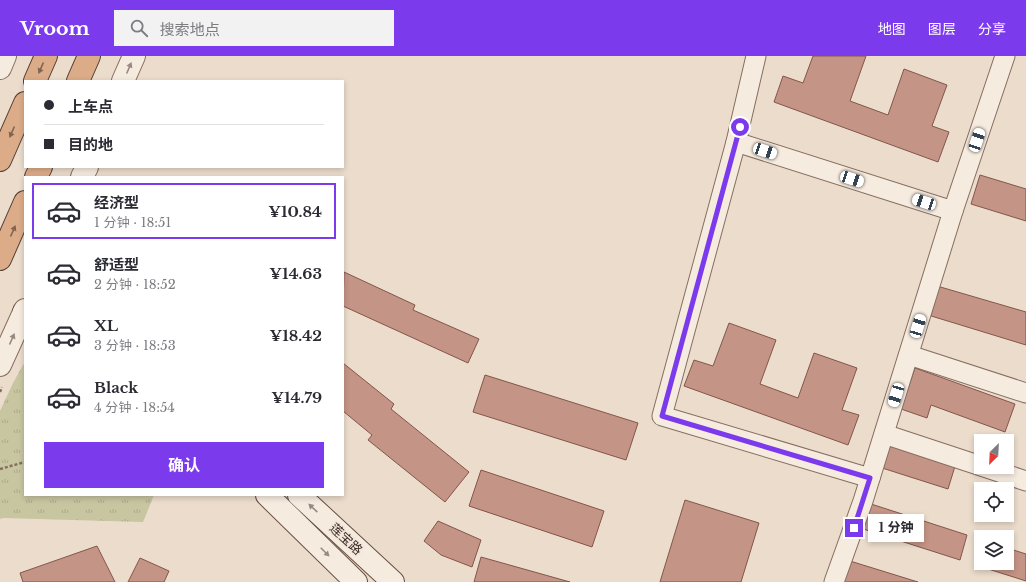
<!DOCTYPE html>
<html lang="zh">
<head>
<meta charset="utf-8">
<style>
  body { margin:0; font-family:"Libre Baskerville","Noto Sans SC",serif; background:#f2f2f3; color:#2b2b33; height:100vh; display:flex; flex-direction:column; font-size:15px; white-space:nowrap }
  * { box-sizing:border-box; margin:0 }
  p { font-size:13px; color:#7c7c81 }
  .icon { flex:none; width:22px; height:22px; fill:none; stroke:currentColor; stroke-width:2; stroke-linecap:round; stroke-linejoin:round }
  .map { position:relative; flex:1; overflow:hidden }
  .panel { position:absolute; left:24px; top:120px; width:320px; height:320px; display:flex; flex-direction:column; background:#fff; border-radius:0px; box-shadow:0 2px 6px #0003 }
  .panel>* { flex:none }
  .hud { position:absolute; left:24px; top:24px; width:320px; height:88px; border-radius:0px; box-shadow:0 2px 6px #0003; display:grid; align-content:center; height:88px; padding:0 20px; background:#fff }
  .needle { width:26px; rotate:204deg }
  .controls { position:absolute; left:974px; top:378px; display:grid; gap:8px }
  .controls a { display:grid; place-items:center; width:40px; height:40px; border-radius:0px; background:#fff; box-shadow:0 2px 6px #0003; font-size:20px }
  .end { position:absolute; width:18px; height:18px; margin:-9px; border:5px solid #7c3aed; background:#fff; box-shadow:0 0 0 2px #fff }
  .from { border-radius:50% }
  .bubble { position:absolute; height:28px; border-radius:0px; background:#fff; box-shadow:0 2px 6px #0003; font-size:13px; font-weight:700; line-height:28px; text-align:center }
  .car { position:absolute; width:12px; height:24px; margin:-12px -6px; border-radius:5px; box-shadow:0 0 3px 1px #0007; background:linear-gradient(#fff 24%,#345 0 40%,#fff 0 76%,#345 0 86%,#fff 0) }
  .hud b { display:flex; align-items:center; gap:14px; height:38px; font-size:15px }
  .hud b+b { border-top:1px solid #e1e1e2 }
  .hud i { width:10px; height:10px; background:#2b2b33 }
  ul { padding:7px 0 0; list-style:none }
  li { display:flex; align-items:center; gap:12px; height:56px; margin:0 8px 6px; padding:0 12px; border:2px solid transparent; border-radius:0px }
  li div { flex:1 }
  li b { display:block; font-size:15px }
  li em { font-style:normal; font-weight:700 }
  li.current { border-color:#7c3aed }
  li>.icon { width:36px; height:36px; stroke-width:1.5 }
  .action { display:flex; gap:8px; margin-top:auto; padding:8px 20px }
  .action a { flex:1; height:46px; border-radius:0px; background:#7c3aed; color:#fff; font-size:16px; font-weight:700; line-height:46px; text-align:center }
  header { display:flex; align-items:center; gap:24px; box-sizing:border-box; height:56px; padding:0 20px; background:#7c3aed; color:#fff }
  header strong { font-size:19px }
  nav { display:flex; gap:22px; margin-inline-start:auto; font-size:14px }
  .search { width:280px; height:36px; background:#f2f2f3; display:flex; align-items:center; gap:10px; box-sizing:border-box; padding:0 14px; border-radius:0px; color:#7c7c81; font-size:15px }
  .map>svg:first-child { display:block }
  .grass { fill:url(#grass-tufts) }
  .building { fill:#c49486; stroke:#83564a }
  .lines { fill:none; stroke-linecap:round; stroke-linejoin:round }
  .minor-casing { stroke:#866e61; stroke-width:21 }
  .tertiary-casing { stroke:#866e61; stroke-width:24 }
  .secondary-casing { stroke:#684f44; stroke-width:24 }
  .trunk-casing { stroke:#553e35; stroke-width:24 }
  .path { stroke:#866e61; stroke-width:2.5; stroke-dasharray:3 2; stroke-linecap:butt }
  .minor { stroke:#f6ebdf; stroke-width:19 }
  .tertiary { stroke:#f6ebdf; stroke-width:22 }
  .secondary { stroke:#f6ebdf; stroke-width:22 }
  .trunk { stroke:#dcac88; stroke-width:22 }
  .oneway { fill:#826450 }
  .oneway2 { fill:#988a81 }
  .route { stroke:#7c3aed; stroke-width:5 }
  .labels { text-anchor:middle; dominant-baseline:central; stroke-width:3.5; stroke-linejoin:round; paint-order:stroke }
  .street-label { font-size:13px; fill:#392923; stroke:#f3e7db }
</style>
</head>
<body>
<header>
<strong>Vroom</strong>
<div class="search"><svg class="icon" aria-label="search" viewBox="0 0 24 24"><circle cx="10" cy="10" r="6"/><path d="M15 15l6 6"/></svg>搜索地点</div>
<nav><a>地图</a><a>图层</a><a>分享</a></nav>
</header>
<div class="map">
<svg width="1026" height="526" viewBox="0 0 1026 526">
  <defs>
    <pattern id="grass-tufts" width="24" height="20" patternUnits="userSpaceOnUse"><rect width="24" height="20" fill="#c8c5a1"/><path d="M3 7l-1-3M5 7V3M7 7l1-3M15 17l-1-3M17 17v-4M19 17l1-3" fill="none" stroke="#ada98a"/></pattern>
  </defs>
  <rect width="100%" height="100%" fill="#ebdccc"/>
  <path class="grass" d="M25 307V439H154L143 466 3 462 0 463V355L13 327 23 309Z"/>
  <g class="building">
    <path d="M813 0H866L850 45 888 59 904 13 947 29 932 70 949 76 938 106 774 46 783 20 803 27Z"/>
    <path d="M980 119 1026 133V165L971 148Z"/>
    <path d="M344 216 415 249 413 254 479 283 468 307 343 250Z"/>
    <path d="M937 230 1026 256V289L928 259Z"/>
    <path d="M729 267 776 284 760 328 798 342 814 297 857 312 842 354 859 359 848 389 684 330 694 304 713 310Z"/>
    <path d="M343 307 394 348 391 353 469 416 445 446 368 384 372 379 343 355Z"/>
    <path d="M915 312 1015 348 1005 376 931 349 927 362 901 353Z"/>
    <path d="M485 319 638 367 626 404 473 356Z"/>
    <path d="M887 385 956 407 948 433 879 411Z"/>
    <path d="M481 414 604 455 592 491 469 450Z"/>
    <path d="M685 444 759 467 741 526H660Z"/>
    <path d="M868 447 967 479 960 504 860 472Z"/>
    <path d="M438 465 481 484 472 511 441 499 424 485Z"/>
    <path d="M97 490 115 526H23L20 517Z"/>
    <path d="M1007 492 1026 498V525L985 512 986 507H1007Z"/>
    <path d="M481 501 570 526H474Z"/>
    <path d="M140 502 169 515 164 526H128Z"/>
    <path d="M850 505 918 526H844Z"/>
  </g>
  <g class="lines">
    <defs>
      <g id="minor">
        <path d="M756 0 736 86 662 360 870 422"/>
        <path d="M736 86 953 155"/>
        <path d="M909 299 1026 337"/>
        <path d="M884 378 981 410"/>
        <path d="M984 411 1026 425"/>
        <path d="M834 526 863 445 953 155 1005 0"/>
      </g>
      <g id="tertiary">
        <path d="M0 12 5 0"/>
        <path d="M123 25 134 0"/>
        <path d="M82 121 87 111"/>
        <path d="M0 309 25 254"/>
      </g>
      <g id="secondary">
        <path d="M24 256H25"/>
        <path d="M267 439 356 526"/>
        <path d="M299 439 393 526"/>
      </g>
      <g id="trunk">
        <path d="M35 25 46 0"/>
        <path d="M78 25 89 0"/>
        <path d="M0 104 25 47"/>
        <path d="M36 121 41 111"/>
        <path d="M0 203 25 146"/>
      </g>
    </defs>
    <use href="#minor" class="minor-casing"/>
    <use href="#tertiary" class="tertiary-casing"/>
    <use href="#secondary" class="secondary-casing"/>
    <use href="#trunk" class="trunk-casing"/>
    <g class="path">
      <path d="M0 336 2 331"/>
      <path d="M0 413 25 406"/>
    </g>
    <use href="#minor" class="minor"/>
    <use href="#tertiary" class="tertiary"/>
    <use href="#secondary" class="secondary"/>
    <use href="#trunk" class="trunk"/>
  </g>
  <defs><path id="oneway-solid" d="M-6-.8H1V-3.2L6.5 0L1 3.2V.8H-6Z"/></defs>
  <g class="oneway">
    <use href="#oneway-solid" transform="translate(41 12) rotate(114)"/>
    <use href="#oneway-solid" transform="translate(12 76) rotate(114)"/>
    <use href="#oneway-solid" transform="translate(13 175) rotate(-66)"/>
  </g>
  <g class="oneway2">
    <use href="#oneway-solid" transform="translate(129 12) rotate(-67)"/>
    <use href="#oneway-solid" transform="translate(12 283) rotate(-66)"/>
    <use href="#oneway-solid" transform="translate(313 452) rotate(-137)"/>
    <use href="#oneway-solid" transform="translate(325 496) rotate(45)"/>
  </g>
  <g class="lines">
    <path class="route" d="M740 71 662 360 870 422 854 472"/>
  </g>
  <g class="labels">
    <g class="street-label">
      <text transform="translate(346 483) rotate(43)">莲宝路</text>
    </g>
  </g>
</svg>
<div class="controls">
<a><svg class="needle" viewBox="-14 -14 28 28"><path d="M0-13l5 13h-10z" fill="#e53935"/><path d="M0 13l5-13h-10z" fill="#7c7c81"/></svg></a>
<a><svg class="icon" aria-label="locate" viewBox="0 0 24 24"><circle cx="12" cy="12" r="6"/><path d="M12 2v4M12 18v4M2 12h4M18 12h4"/></svg></a>
<a><svg class="icon" aria-label="layers" viewBox="0 0 24 24"><path d="M12 4l9 5-9 5-9-5zM3 14l9 5 9-5"/></svg></a>
</div>
<i class="end from" style="left:740px;top:71px"></i>
<i class="end" style="left:854px;top:472px"></i>
<div class="bubble" style="left:868px;top:458px;width:56px">1 分钟</div>
<i class="car" style="left:977px;top:84px;rotate:18deg"></i>
<i class="car" style="left:765px;top:95px;rotate:108deg"></i>
<i class="car" style="left:852px;top:123px;rotate:108deg"></i>
<i class="car" style="left:924px;top:146px;rotate:288deg"></i>
<i class="car" style="left:918px;top:270px;rotate:17deg"></i>
<i class="car" style="left:896px;top:339px;rotate:197deg"></i>
<div class="hud">
<b><i class="from"></i>上车点</b>
<b><i></i>目的地</b>
</div>
<section class="panel">
<ul>
<li class="current"><svg class="icon" aria-label="car" viewBox="0 0 24 24"><path d="M5 17H2v-5l4-1 3-4h7l3 4 3 1v5h-3M9 17h6M6 11h13"/><circle cx="7" cy="17" r="2"/><circle cx="17" cy="17" r="2"/></svg><div><b>经济型</b><p>1 分钟 · 18:51</p></div><em>¥10.84</em></li>
<li><svg class="icon" aria-label="car" viewBox="0 0 24 24"><path d="M5 17H2v-5l4-1 3-4h7l3 4 3 1v5h-3M9 17h6M6 11h13"/><circle cx="7" cy="17" r="2"/><circle cx="17" cy="17" r="2"/></svg><div><b>舒适型</b><p>2 分钟 · 18:52</p></div><em>¥14.63</em></li>
<li><svg class="icon" aria-label="car" viewBox="0 0 24 24"><path d="M5 17H2v-5l4-1 3-4h7l3 4 3 1v5h-3M9 17h6M6 11h13"/><circle cx="7" cy="17" r="2"/><circle cx="17" cy="17" r="2"/></svg><div><b>XL</b><p>3 分钟 · 18:53</p></div><em>¥18.42</em></li>
<li><svg class="icon" aria-label="car" viewBox="0 0 24 24"><path d="M5 17H2v-5l4-1 3-4h7l3 4 3 1v5h-3M9 17h6M6 11h13"/><circle cx="7" cy="17" r="2"/><circle cx="17" cy="17" r="2"/></svg><div><b>Black</b><p>4 分钟 · 18:54</p></div><em>¥14.79</em></li>
</ul>
<div class="action"><a>确认</a></div>
</section>
</div>
</body>
</html>
